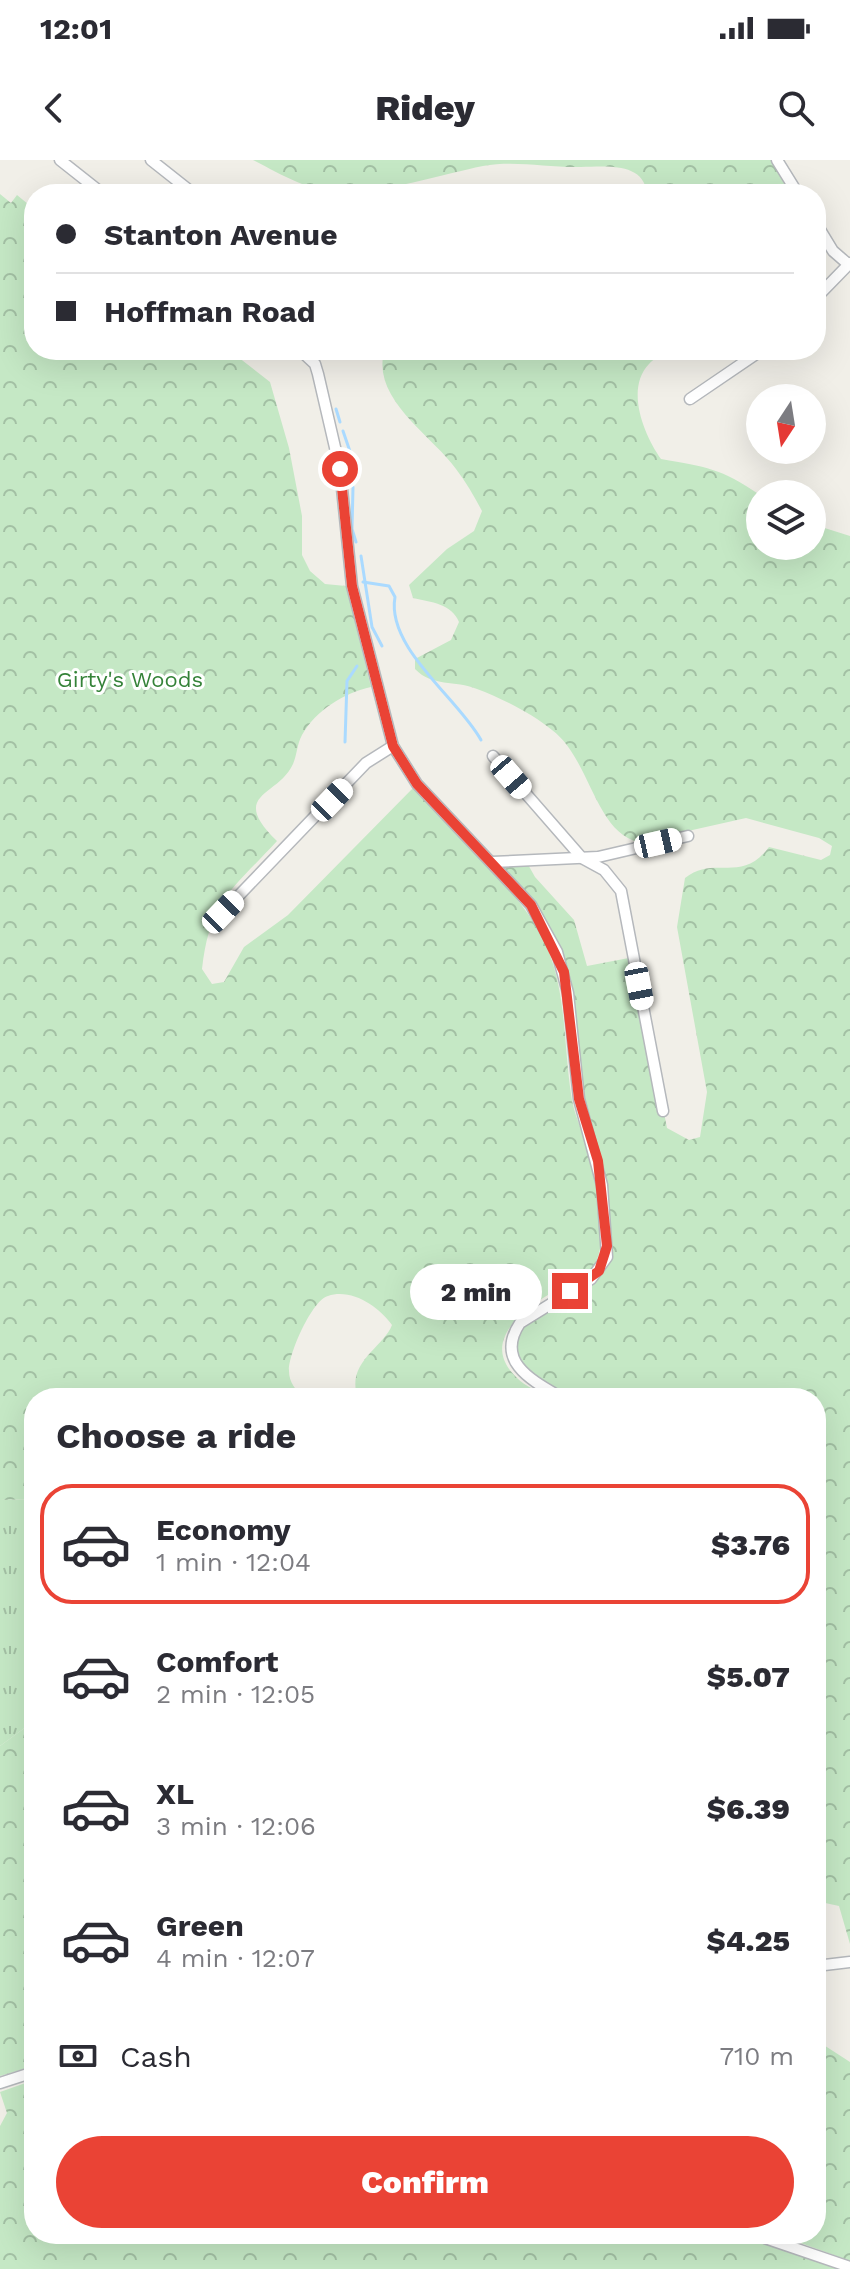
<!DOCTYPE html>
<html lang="en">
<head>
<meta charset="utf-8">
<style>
  body { margin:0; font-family:"Work Sans",sans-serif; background:#f2f2f3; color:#2b2b33; height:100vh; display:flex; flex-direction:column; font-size:30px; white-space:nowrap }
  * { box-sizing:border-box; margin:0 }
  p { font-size:26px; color:#7c7c81 }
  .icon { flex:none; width:44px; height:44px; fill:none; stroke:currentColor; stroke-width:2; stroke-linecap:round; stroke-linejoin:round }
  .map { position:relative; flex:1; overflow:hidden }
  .side { position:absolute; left:24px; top:1228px; width:802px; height:856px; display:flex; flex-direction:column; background:#fff; border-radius:32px; box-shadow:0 8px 32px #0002 }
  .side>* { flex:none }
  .top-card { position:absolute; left:24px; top:24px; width:802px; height:176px; border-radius:32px; box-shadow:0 8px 32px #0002; display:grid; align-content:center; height:176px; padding:0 32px; background:#fff }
  .needle { width:52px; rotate:192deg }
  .controls { position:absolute; left:746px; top:224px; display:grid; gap:16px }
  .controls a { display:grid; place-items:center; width:80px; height:80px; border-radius:50%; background:#fff; box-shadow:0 8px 32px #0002; font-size:40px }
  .end { position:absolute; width:36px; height:36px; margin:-18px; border:10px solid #ea4335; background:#fff; box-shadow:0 0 0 4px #fff }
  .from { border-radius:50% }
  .bubble { position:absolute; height:56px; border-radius:28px; background:#fff; box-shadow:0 8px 32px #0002; font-size:26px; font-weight:800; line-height:56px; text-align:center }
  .car { position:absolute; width:24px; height:48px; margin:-24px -12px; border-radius:10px; box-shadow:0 0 6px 2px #0007; background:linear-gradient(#fff 24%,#345 0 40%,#fff 0 76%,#345 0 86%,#fff 0) }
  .top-card b { display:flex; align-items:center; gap:28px; height:76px; font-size:30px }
  .top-card b+b { border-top:2px solid #e1e1e2 }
  .top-card i { width:20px; height:20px; background:#2b2b33 }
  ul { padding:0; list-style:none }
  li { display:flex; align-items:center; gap:24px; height:120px; margin:0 16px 12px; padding:0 16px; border:4px solid transparent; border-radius:32px }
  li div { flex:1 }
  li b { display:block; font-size:30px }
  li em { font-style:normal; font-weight:800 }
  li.on { border-color:#ea4335 }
  li>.icon { width:72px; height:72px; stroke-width:1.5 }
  h2 { padding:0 32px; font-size:36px; line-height:96px }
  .pay { display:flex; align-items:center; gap:20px; height:88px; padding:0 32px; font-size:30px }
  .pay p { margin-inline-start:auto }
  .primary-button { display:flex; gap:16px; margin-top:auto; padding:16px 32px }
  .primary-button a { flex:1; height:92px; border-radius:48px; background:#ea4335; color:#fff; font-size:32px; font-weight:800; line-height:92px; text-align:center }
  .status { display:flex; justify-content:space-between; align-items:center; height:56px; padding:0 40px; background:#fff; direction:ltr }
  .status svg { height:22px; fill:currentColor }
  header { display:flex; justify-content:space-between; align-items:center; height:104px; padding:0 32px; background:#fff; font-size:36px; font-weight:800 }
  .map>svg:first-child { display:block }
  .grass { fill:url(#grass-tufts) }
  .forest { fill:url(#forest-crowns) }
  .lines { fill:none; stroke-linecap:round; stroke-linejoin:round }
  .stream { stroke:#aadaff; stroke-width:3 }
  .minor-casing { stroke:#b5b8bc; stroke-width:13 }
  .minor { stroke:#fff; stroke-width:10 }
  .route { stroke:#ea4335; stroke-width:10 }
  .labels { text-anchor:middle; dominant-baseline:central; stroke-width:6; stroke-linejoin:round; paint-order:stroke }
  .park-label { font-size:22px; fill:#348238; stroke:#fff }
</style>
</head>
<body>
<div class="status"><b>12:01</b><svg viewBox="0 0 49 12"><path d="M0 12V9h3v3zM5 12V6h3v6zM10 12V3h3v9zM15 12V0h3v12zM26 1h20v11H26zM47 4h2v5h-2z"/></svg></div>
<header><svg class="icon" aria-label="back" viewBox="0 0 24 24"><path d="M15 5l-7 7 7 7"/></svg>Ridey<svg class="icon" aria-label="search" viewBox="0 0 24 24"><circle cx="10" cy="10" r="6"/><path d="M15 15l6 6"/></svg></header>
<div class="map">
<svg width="850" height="2109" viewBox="0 0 850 2109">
  <defs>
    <pattern id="grass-tufts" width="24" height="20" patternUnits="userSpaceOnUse" patternTransform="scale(2)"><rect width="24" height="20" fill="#c5e8c5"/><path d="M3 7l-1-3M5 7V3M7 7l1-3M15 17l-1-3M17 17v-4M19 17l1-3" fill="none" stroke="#a3c0a4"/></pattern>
    <pattern id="forest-crowns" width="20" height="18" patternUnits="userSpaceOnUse" patternTransform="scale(2)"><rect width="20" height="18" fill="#c5e8c5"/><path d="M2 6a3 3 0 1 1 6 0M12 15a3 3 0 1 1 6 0" fill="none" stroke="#a3c0a4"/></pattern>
  </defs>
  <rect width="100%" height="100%" fill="#f1efe8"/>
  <path class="grass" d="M34 1339V1520L30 1564 0 1586V1340Z"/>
  <g class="forest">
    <path d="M253 0H771L790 34H647C644 1 604 7 581 7 549 8 515 0 483 6 444 14 382 33 344 33 310 32 282 15 253 0Z"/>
    <path d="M0 34 11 43 17 35 34 49V190H229L270 222 289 288 302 356V395L310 411 325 424 346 426 371 527C344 533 316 550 302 575 297 584 297 595 293 604 278 637 228 633 277 681 232 730 210 740 202 809L212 824 224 822 244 787 288 755 414 627C450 668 497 710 528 754 570 811 561 874 572 940 576 962 588 982 593 1004 600 1034 609 1084 592 1110 560 1129 466 1169 517 1218 525 1226 539 1232 549 1238H358C345 1203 383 1188 392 1165 379 1147 352 1128 328 1136 312 1140 288 1195 289 1211 289 1223 296 1229 303 1238H34V1339L0 1340Z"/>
    <path d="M403 190H671C664 194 654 198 649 204 625 229 644 275 661 299 707 307 720 308 760 335V386H812V364L850 376V1784L839 1746 816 1741V1238H562L516 1207 514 1172 599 1111 607 1068 579 939 568 833 546 770 492 702 526 701 535 717 574 760 587 806 634 797 667 968 689 980 700 977 707 932 677 767 685 718C715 694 741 725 769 687L821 700 830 695 832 686 819 678 746 658 639 682C595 673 590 598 552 570 531 553 501 538 477 529 455 520 432 527 415 509V499L451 480 459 462C452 444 431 442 413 438L409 425 447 389 474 371 482 351C474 336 466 322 456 309 433 277 376 242 383 197Z"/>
    <path d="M34 1520V1906L0 1916V1586L30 1564Z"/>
    <path d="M816 1880 850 1902V2101L776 2074H816Z"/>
    <path d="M34 1920V2074H733L789 2088 841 2109H0V1966L7 1953 0 1932Z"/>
  </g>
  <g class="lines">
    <g class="stream">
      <path d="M336 249 340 262"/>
      <path d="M343 271 356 309"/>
      <path d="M353 327 352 369 356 382"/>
      <path d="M361 396 372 467 382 486"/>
      <path d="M363 422 389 426 395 437C386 488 459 539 481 580"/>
      <path d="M345 582 347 521 357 506"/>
    </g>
    <defs>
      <g id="minor">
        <path d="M60 0 103 34"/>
        <path d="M151 0 194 34"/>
        <path d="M777 0 798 34"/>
        <path d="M816 63 833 91 848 104"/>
        <path d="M816 138 850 103"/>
        <path d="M300 190 315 204 318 214 340 309 352 426 393 586 417 624 531 745 557 792 568 833 579 939 602 1025 607 1097 591 1119 520 1163C494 1202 533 1221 562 1238"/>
        <path d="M690 239 762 190"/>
        <path d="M493 596 582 698 604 710 621 731 663 951"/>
        <path d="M492 702 598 697 688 676"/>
        <path d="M223 752 366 603 393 586"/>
        <path d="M816 1806 850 1802"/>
        <path d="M0 1923 34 1912"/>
        <path d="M753 2074 850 2107"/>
      </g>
    </defs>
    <use href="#minor" class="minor-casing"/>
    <use href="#minor" class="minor"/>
  </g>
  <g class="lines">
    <path class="route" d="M340 309 352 426 393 586 417 624 531 745 564 812 579 939 598 1001 607 1086 599 1111 570 1131"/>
  </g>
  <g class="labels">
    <g class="park-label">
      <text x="130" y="519">Girty's Woods</text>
    </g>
  </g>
</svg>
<div class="controls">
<a><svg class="needle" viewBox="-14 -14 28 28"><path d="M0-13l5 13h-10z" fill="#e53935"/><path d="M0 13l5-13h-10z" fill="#7c7c81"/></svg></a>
<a><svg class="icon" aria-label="layers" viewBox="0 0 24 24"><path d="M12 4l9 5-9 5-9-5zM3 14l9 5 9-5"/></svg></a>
</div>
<i class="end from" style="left:340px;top:309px"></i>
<i class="end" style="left:570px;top:1131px"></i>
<div class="bubble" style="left:410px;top:1104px;width:132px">2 min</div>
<i class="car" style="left:511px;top:617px;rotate:139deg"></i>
<i class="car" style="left:332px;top:640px;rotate:44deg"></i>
<i class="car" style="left:658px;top:683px;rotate:77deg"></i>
<i class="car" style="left:223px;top:752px;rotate:44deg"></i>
<i class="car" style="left:639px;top:826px;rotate:169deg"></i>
<div class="top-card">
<b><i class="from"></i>Stanton Avenue</b>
<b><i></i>Hoffman Road</b>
</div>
<section class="side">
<h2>Choose a ride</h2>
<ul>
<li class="on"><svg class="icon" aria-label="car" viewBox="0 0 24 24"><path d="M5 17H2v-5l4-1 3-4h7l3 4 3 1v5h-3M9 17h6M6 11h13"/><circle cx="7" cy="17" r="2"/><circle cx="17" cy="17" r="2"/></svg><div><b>Economy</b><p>1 min · 12:04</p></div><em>$3.76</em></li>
<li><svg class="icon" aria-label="car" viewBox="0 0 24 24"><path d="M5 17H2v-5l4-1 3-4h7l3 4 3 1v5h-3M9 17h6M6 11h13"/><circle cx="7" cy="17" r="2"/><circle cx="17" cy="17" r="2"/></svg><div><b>Comfort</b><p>2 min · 12:05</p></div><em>$5.07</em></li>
<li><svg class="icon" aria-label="car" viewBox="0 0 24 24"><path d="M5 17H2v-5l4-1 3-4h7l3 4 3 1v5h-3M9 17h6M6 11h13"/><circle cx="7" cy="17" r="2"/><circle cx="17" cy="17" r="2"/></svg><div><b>XL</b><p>3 min · 12:06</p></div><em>$6.39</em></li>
<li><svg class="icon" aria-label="car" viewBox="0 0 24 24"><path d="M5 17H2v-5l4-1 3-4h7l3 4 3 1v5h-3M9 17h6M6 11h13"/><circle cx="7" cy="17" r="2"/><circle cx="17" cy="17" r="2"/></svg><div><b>Green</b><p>4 min · 12:07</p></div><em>$4.25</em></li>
</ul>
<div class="pay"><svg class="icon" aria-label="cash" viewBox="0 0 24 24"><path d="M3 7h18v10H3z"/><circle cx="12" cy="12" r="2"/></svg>Cash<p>710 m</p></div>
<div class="primary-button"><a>Confirm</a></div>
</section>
</div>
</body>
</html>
